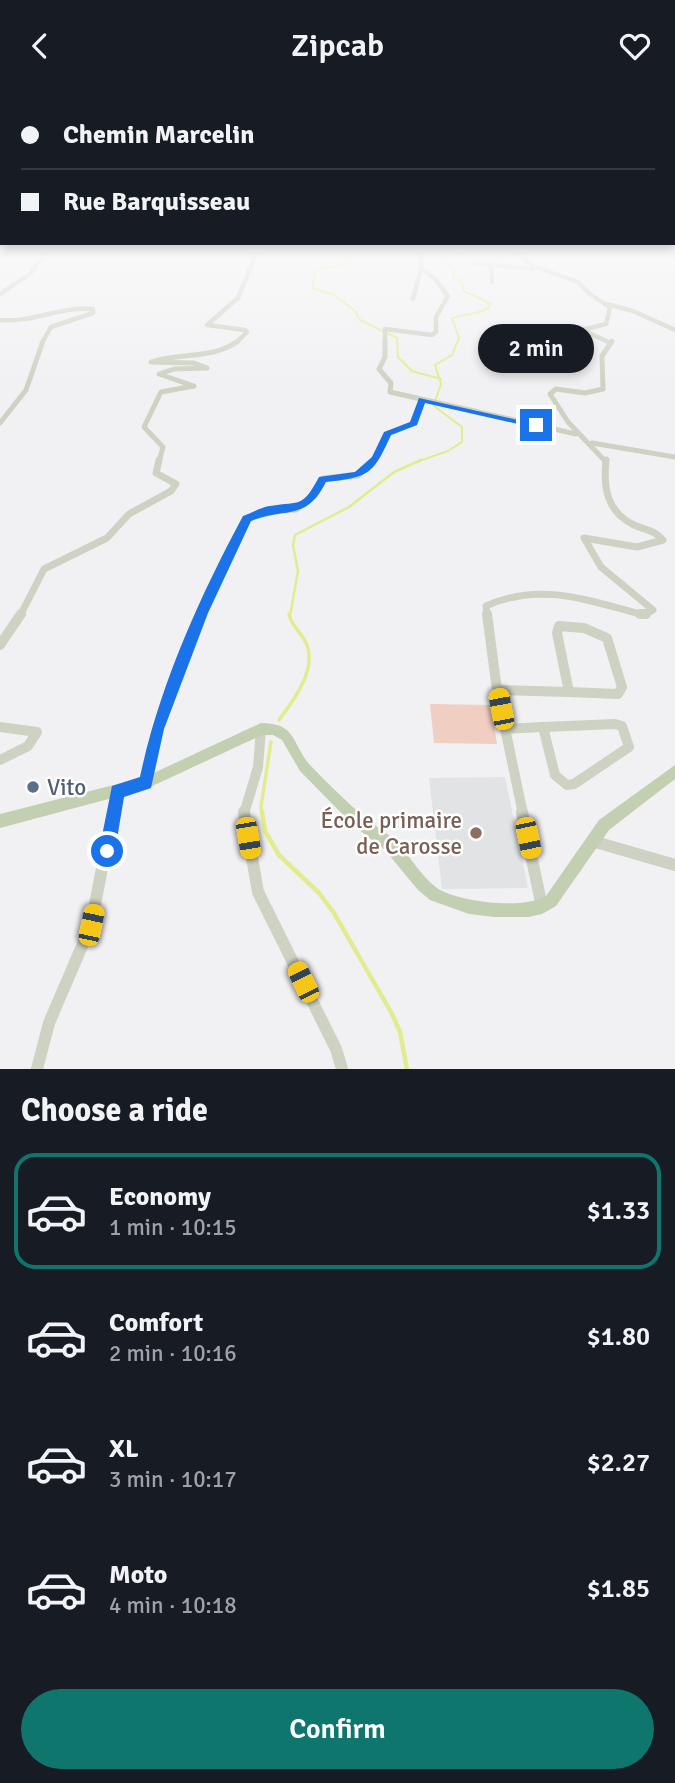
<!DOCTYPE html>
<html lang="en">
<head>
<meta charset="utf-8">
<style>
  body { margin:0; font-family:Signika,sans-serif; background:#20242c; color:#f1f3f6; height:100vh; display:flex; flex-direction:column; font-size:26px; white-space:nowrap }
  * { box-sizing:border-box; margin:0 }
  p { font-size:23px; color:#9ea1a6 }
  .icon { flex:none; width:38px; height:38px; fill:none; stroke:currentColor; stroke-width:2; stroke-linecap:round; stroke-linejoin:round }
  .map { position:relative; height:978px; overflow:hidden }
  .panel { display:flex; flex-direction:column; background:#171b24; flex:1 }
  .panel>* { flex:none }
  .hud { position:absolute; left:0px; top:0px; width:676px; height:154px; box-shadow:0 4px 10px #0003; display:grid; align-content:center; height:154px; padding:0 21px; background:#171b24 }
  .end { position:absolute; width:32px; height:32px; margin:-16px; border:9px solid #1a73e8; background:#fff; box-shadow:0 0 0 4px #fff }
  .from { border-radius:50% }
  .bubble { position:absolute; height:49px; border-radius:24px; background:#171b24; box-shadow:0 4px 10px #0003; font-size:23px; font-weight:600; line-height:49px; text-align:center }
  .car { position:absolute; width:21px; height:42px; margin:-21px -10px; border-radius:9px; box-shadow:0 0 5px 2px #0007; background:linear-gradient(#f5c518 24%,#345 0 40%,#f5c518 0 76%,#345 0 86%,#f5c518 0) }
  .hud b { display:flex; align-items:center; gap:24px; height:66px; font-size:26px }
  .hud b+b { border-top:2px solid #363941 }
  .hud i { width:18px; height:18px; background:#f1f3f6 }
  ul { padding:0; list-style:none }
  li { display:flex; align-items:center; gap:21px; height:116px; margin:0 14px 10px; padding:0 7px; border:4px solid transparent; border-radius:21px }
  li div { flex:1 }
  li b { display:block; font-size:26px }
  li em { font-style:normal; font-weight:600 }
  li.active { border-color:#0f766e }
  li>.icon { width:63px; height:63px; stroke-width:1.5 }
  h2 { padding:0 21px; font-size:32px; line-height:84px }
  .primary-button { display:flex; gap:14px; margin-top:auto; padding:14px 21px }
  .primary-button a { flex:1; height:80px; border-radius:42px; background:#0f766e; color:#fff; font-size:28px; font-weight:600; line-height:80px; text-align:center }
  header { display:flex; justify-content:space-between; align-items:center; height:91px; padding:0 21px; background:#171b24; font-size:32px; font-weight:600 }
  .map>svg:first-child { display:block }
  .education { fill:#e2e3e4 }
  .green { fill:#f0cec1 }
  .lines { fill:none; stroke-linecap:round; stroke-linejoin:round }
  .stream-far3 { stroke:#e2ec8e; stroke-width:2 }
  .stream-far2 { stroke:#e2ec8e; stroke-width:2.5 }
  .stream-far1 { stroke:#e2ec8e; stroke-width:3.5 }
  .stream { stroke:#e2ec8e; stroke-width:4.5 }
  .minor-far4 { stroke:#cdd2c2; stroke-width:4.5 }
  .minor-far3 { stroke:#cdd2c2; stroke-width:5 }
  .minor-far2 { stroke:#cdd2c2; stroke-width:7 }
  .minor-far1 { stroke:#cdd2c2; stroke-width:10 }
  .minor { stroke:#cdd2c2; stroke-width:12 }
  .major { fill:#c3cfb1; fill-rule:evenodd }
  .route { fill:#1a73e8 }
  .service-dot { fill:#5c6f8a; stroke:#fff; stroke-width:2.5 }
  .education-dot { fill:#8d6e63; stroke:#fff; stroke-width:2.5 }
  .labels { text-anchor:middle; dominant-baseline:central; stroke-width:5; stroke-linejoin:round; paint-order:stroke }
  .near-service-label { font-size:23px; fill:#4e5e75; stroke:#fff; text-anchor:start }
  .near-education-label { font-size:23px; fill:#785e54; stroke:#fff; text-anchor:end }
</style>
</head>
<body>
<header><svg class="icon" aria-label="back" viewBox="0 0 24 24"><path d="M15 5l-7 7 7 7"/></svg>Zipcab<svg class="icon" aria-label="heart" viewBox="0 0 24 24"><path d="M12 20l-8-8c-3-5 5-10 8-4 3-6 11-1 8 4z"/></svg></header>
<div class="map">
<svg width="675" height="978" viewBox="0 0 675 978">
  <rect width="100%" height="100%" fill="#f1f1f3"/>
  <path class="education" d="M505 686 528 797 442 798 429 687Z"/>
  <path class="green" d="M430 613 491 614 497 653 434 652Z"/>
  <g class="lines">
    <g class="stream-far3">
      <path d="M310 158 337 162 349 173 316 179 313 197 334 204 355 220 360 229 397 247 398 266 412 280 441 288"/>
      <path d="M435 310 441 293 435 274 452 264 459 247 452 228C464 221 484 225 491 213L464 200 461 191 453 186 454 179 445 171 448 166 468 163 465 158"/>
      <path d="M416 371 448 360 462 351V336L434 315"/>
    </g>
    <path class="stream-far2" d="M290 525 298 480 293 454 295 444 349 416 394 381 421 369"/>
    <g class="stream-far1">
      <path d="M279 629C293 610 318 578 306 552 301 541 291 535 289 523"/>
      <path d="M262 723 261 715 271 651"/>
    </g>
    <path class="stream" d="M262 721 265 740 279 764 319 802 334 822 391 921 400 941 407 978"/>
    <g class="minor-far4">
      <path d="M513 158 533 175 578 191 590 203 608 215 610 217 606 233 582 239 611 252"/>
      <path d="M476 172 533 178"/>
      <path d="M491 173 492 191"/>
      <path d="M0 203 30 183 47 160 43 158"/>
      <path d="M413 208 421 177"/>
      <path d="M607 213 633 220 675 239"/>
      <path d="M0 229C32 232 61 215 93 218V222L51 236 42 252"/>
      <path d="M236 252 247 241 245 239 207 234 238 207 258 158"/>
      <path d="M385 252V238L432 244 436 241V226L448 205 436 189 421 177 422 158"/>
    </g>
    <g class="minor-far3">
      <path d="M385 250V266L379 278 391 292 390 301 576 343"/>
      <path d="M0 332 26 299 43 250"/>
      <path d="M592 352 675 366"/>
      <path d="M159 371 163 356 144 336 161 301 194 295 159 283 174 278 207 277 194 272 151 271C180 261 212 269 238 250"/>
      <path d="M372 371 388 343 414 332 422 309"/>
      <path d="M606 371 568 331 550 303 556 298 585 302 603 298 602 265 612 250"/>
    </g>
    <g class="minor-far2">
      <path d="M20 525 44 478 107 447 129 423 171 400 176 393 156 382 159 369"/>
      <path d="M201 525 247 428 269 419 296 418 314 404 323 388 358 384 374 369"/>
      <path d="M487 525 486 515C541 490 589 510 644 524L653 519 601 476 584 447 637 456 663 449C655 439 645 439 634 434 607 421 603 397 606 369"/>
    </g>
    <g class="minor-far1">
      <path d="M487 523 497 599 523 723"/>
      <path d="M640 523H646"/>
      <path d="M559 535 584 537 607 547 622 596 618 603 569 601 557 542Z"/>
      <path d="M0 554 21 523"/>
      <path d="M497 599 569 601"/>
      <path d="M615 633 622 635 629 656 574 693 567 694 555 684 543 636Z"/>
      <path d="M0 636 37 641 28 655 0 669"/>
      <path d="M505 638 543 636"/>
      <path d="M146 692 157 638 202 523"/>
      <path d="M113 723 117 700"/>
      <path d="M244 723 258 676 261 638"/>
    </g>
    <g class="minor">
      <path d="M244 721 258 801 336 958 342 978"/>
      <path d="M522 721 542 816"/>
      <path d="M592 750 675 774"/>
      <path d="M37 978 49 932 91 834 113 721"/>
    </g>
    <path class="major" d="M261 632C297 632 291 652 310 674 327 692 346 710 364 726 374 734 385 740 394 749 410 763 419 784 437 797 458 811 524 819 546 805L599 729 675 674V688L609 739 556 815 542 823 529 826H494L469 823 430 809 418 799 385 759 354 735 300 680 282 649 273 644H262L146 698 0 737V723L145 686Z"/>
  </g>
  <linearGradient id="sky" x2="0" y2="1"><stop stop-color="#a5cac4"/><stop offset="0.54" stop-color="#f9f9fa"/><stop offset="1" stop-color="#f9f9fa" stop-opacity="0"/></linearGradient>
  <rect width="675" height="295" fill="url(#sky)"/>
  <path class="route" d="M419 307 540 334 536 337 425 312 417 334 391 344C373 384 369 386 326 391 306 431 285 416 251 430L208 522 164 638 151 697 124 706 115 760 113 766 107 768 101 766 99 760 112 695 140 686C159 596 199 507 243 425 252 422 261 416 270 415 302 410 302 417 319 386L355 381 372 366 384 341 410 331Z"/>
  <circle class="service-dot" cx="33" cy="696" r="7"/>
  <circle class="education-dot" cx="476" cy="742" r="7"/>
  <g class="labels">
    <g class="near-service-label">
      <text x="47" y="696">Vito</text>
    </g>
    <g class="near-education-label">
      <text x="462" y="729">École primaire<tspan x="462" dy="26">de Carosse</tspan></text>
    </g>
  </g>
</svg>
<i class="end from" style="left:107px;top:760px"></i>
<i class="end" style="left:536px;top:334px"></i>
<div class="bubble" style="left:478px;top:233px;width:116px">2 min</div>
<i class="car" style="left:501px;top:618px;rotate:349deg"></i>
<i class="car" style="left:248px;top:747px;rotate:170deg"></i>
<i class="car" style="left:528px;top:747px;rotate:168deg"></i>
<i class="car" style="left:91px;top:834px;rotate:12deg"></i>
<i class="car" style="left:303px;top:891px;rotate:334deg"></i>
<div class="hud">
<b><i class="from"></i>Chemin Marcelin</b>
<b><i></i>Rue Barquisseau</b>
</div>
</div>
<section class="panel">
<h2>Choose a ride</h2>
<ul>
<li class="active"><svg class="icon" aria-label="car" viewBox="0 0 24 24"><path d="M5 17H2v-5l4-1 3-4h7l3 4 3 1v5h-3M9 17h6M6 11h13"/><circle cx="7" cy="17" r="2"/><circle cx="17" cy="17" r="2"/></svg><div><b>Economy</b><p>1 min · 10:15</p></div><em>$1.33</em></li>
<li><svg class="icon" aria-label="car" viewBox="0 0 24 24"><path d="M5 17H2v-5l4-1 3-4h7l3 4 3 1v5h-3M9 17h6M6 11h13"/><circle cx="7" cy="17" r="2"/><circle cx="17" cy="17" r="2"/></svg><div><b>Comfort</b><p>2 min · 10:16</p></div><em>$1.80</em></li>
<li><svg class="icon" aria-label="car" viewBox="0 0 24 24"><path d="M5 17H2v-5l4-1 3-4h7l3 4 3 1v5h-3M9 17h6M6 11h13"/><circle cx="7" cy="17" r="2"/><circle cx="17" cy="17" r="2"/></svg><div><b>XL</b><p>3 min · 10:17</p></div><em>$2.27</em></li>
<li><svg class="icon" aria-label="car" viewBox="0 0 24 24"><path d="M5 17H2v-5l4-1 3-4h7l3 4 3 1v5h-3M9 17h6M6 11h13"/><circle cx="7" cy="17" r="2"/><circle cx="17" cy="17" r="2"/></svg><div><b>Moto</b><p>4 min · 10:18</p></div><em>$1.85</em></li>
</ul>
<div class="primary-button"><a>Confirm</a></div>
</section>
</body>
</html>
